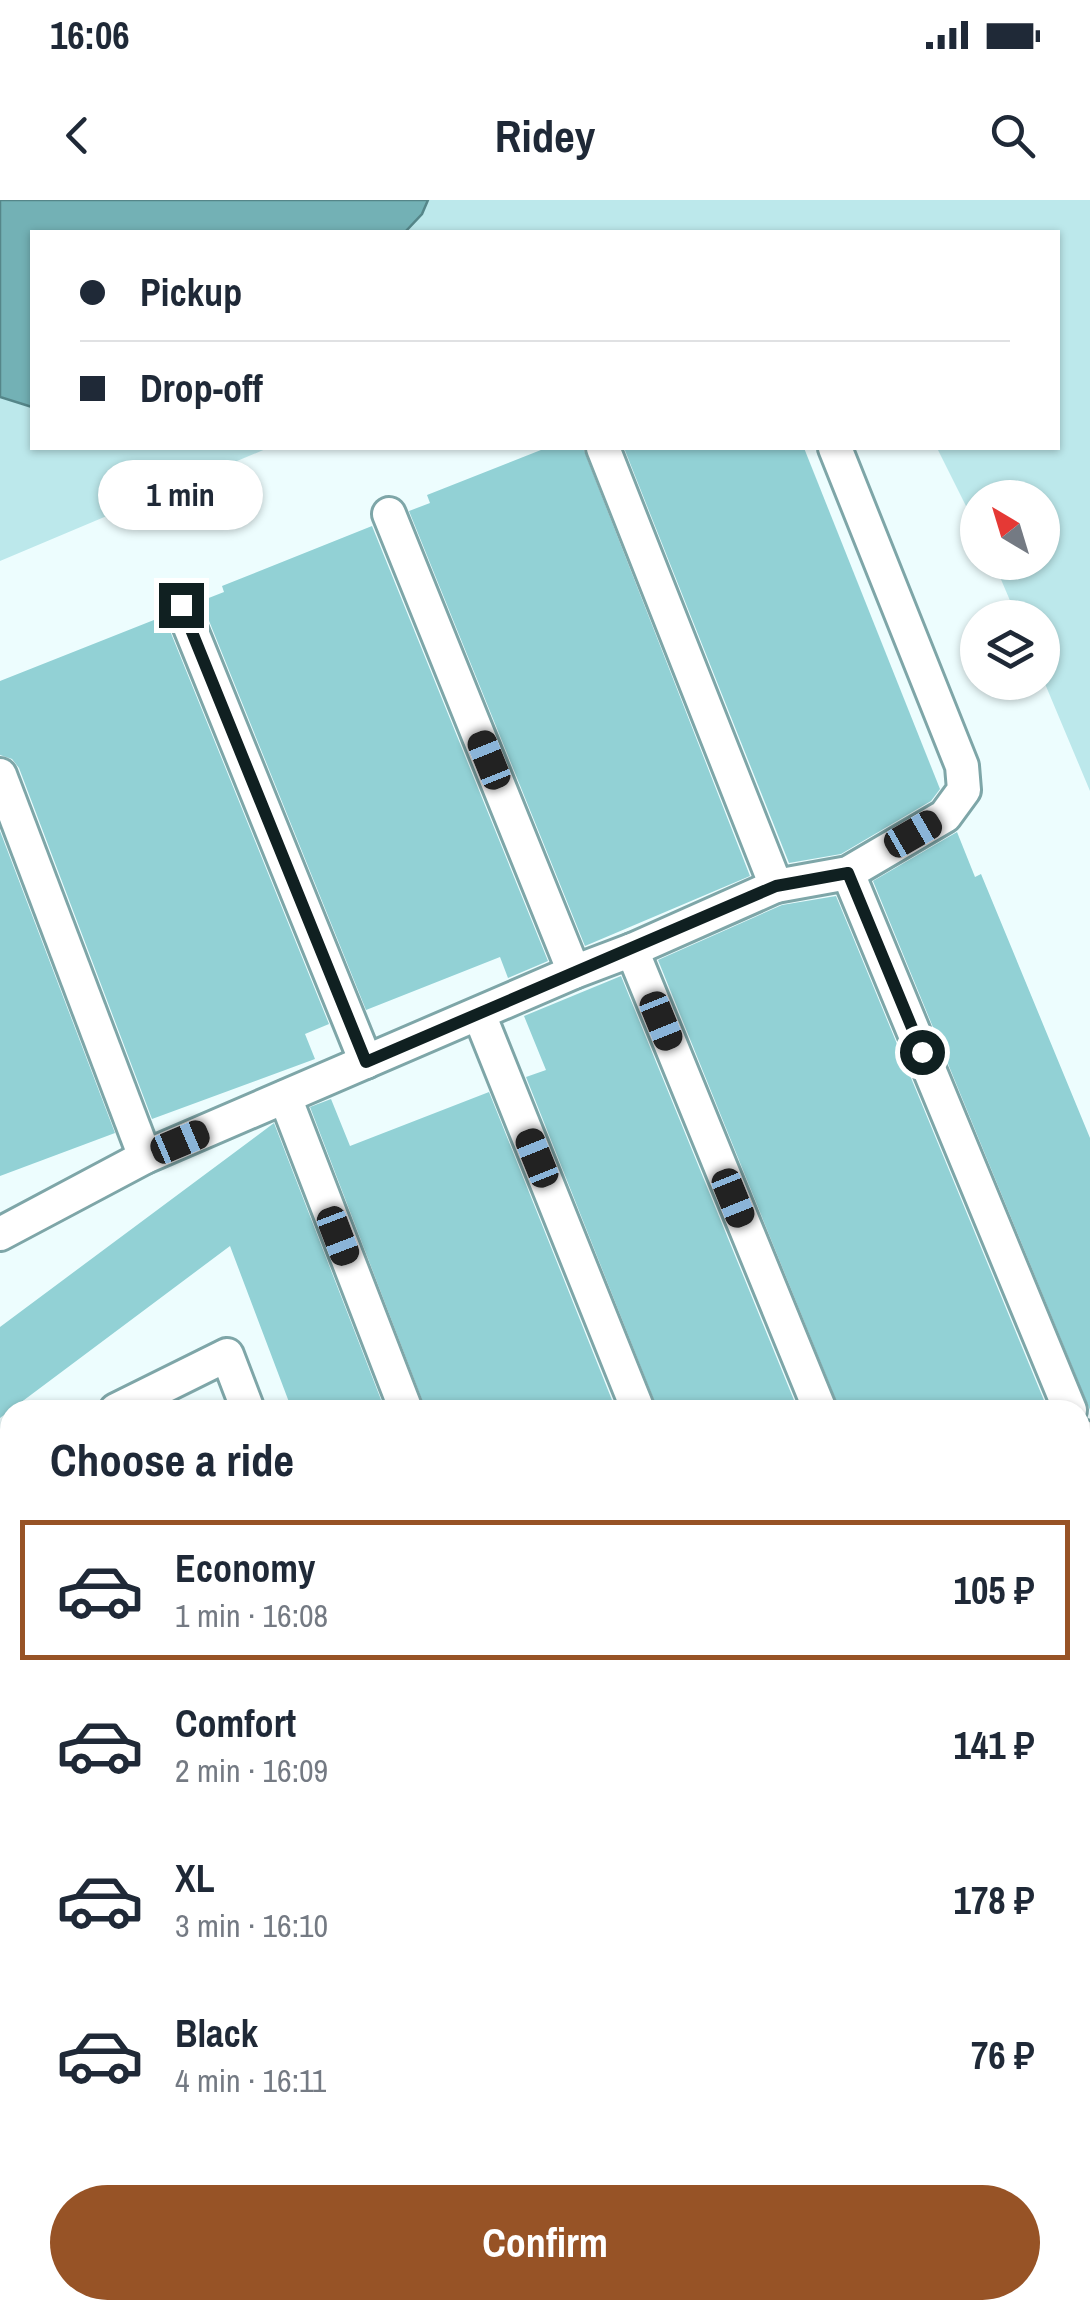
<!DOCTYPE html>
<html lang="en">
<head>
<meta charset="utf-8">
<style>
  body { margin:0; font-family:"Archivo Narrow",sans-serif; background:#f6f6f7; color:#1f2937; height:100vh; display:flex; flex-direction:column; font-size:38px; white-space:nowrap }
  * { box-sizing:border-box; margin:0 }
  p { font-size:32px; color:#747a83 }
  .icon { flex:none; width:55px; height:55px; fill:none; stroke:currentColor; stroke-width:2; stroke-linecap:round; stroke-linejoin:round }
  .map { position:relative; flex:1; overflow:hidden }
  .panel { position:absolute; left:0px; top:1200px; width:1090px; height:920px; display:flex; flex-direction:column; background:#fff; border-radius:30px 30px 0 0; box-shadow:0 2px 8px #0004 }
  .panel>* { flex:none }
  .top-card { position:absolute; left:30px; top:30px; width:1030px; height:220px; border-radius:0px; box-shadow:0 2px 8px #0004; display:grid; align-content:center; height:220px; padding:0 50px; background:#fff }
  .needle { width:65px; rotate:322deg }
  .tools { position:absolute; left:960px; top:280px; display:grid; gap:20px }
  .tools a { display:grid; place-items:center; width:100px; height:100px; border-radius:50%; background:#fff; box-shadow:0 2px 8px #0004; font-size:50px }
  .end { position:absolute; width:45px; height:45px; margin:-22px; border:12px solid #102021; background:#fff; box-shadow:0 0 0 5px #fff }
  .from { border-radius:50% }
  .bubble { position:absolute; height:70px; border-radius:35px; background:#fff; box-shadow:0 2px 8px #0004; font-size:32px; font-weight:800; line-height:70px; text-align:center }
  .car { position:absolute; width:30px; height:60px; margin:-30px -15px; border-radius:12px; box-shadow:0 0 8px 2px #0007; background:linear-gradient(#222 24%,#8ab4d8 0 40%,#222 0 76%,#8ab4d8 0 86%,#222 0) }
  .top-card b { display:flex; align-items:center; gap:35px; height:95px; font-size:38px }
  .top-card b+b { border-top:2px solid #e0e1e3 }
  .top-card i { width:25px; height:25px; background:#1f2937 }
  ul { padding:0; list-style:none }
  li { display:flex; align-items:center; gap:30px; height:140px; margin:0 20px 15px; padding:0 30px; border:5px solid transparent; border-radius:0px }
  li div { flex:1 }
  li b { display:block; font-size:38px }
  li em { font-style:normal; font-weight:800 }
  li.on { border-color:#975326 }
  li>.icon { width:90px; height:90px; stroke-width:1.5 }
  h2 { padding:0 50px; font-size:45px; line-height:120px }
  .primary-button { display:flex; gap:20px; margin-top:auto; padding:20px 50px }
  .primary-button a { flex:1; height:115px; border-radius:60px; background:#975326; color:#fff; font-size:40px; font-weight:800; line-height:115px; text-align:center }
  .status { display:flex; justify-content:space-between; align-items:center; height:70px; padding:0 50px; background:#fff; direction:ltr }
  .status svg { height:28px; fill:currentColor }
  header { display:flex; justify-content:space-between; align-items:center; height:130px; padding:0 50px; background:#fff; font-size:45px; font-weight:800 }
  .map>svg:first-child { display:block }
  .green { fill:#bce8eb }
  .water { fill:#73b1b5; stroke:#558689; stroke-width:2.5 }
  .building { fill:#92d1d5 }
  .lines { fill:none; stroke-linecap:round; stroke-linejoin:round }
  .lane-casing { stroke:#7ea6a8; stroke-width:38 }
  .lane { stroke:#fff; stroke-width:32 }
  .route { stroke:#102021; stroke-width:12 }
</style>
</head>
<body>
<div class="status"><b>16:06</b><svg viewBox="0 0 49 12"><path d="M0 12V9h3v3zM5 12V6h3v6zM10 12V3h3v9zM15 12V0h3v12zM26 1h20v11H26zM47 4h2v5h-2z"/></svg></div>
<header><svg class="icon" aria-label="back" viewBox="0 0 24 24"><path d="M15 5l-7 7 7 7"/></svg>Ridey<svg class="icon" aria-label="search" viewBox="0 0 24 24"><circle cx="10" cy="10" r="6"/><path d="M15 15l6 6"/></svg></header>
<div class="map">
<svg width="1090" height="2120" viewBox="0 0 1090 2120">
  <rect width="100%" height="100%" fill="#edfdfe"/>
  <g class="green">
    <path d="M428 0H1090V591L1043 479 1042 418 1017 417 994 363 1042 362V298H978L977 328 937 248H1058V32H405L422 14Z"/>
    <path d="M0 197 32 207V248H268L0 361Z"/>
  </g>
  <path class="water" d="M0 0H428L422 14 405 32H32V207L0 197Z"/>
  <g class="building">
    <path d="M546 248H583L750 676 585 746 409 311 430 303 427 295Z"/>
    <path d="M624 248H804L940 589 931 601 841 654 789 663Z"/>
    <path d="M372 326 548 761 508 778 500 757 366 810 201 401 224 392 222 386Z"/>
    <path d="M164 416 329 824 305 834 315 859 152 919 19 568 12 559 0 555V481Z"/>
    <path d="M0 631 115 933 0 976Z"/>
    <path d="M957 632 975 677 981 674 1090 938V1210L873 681Z"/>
    <path d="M836 696 1048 1210H840L658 760 782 705Z"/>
    <path d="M621 776 798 1210H658L526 877 546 870 524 816Z"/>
    <path d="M489 892 616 1210H426L310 907 331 899 350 946Z"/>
    <path d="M274 923 385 1210H292L230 1046 0 1218V1127Z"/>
  </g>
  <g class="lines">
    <defs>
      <g id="lane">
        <path d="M603 248 776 686"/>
        <path d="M389 314 574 772"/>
        <path d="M181 405 366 862"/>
        <path d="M0 575 145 957"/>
        <path d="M848 673 1070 1210"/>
        <path d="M632 750 820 1210"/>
        <path d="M479 814 638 1210"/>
        <path d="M285 897 406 1210"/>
        <path d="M0 1034 145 957 574 772 632 750 776 686 848 673 945 616 964 590 962 566 835 248"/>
        <path d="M116 1210 227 1155 248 1210"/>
        <path d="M1080 1235 1090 1259"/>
        <path d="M1080 1847 1090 1871"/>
        <path d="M0 1891 10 1917"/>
        <path d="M1080 1903 1090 1900"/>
        <path d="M83 2110 87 2120"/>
        <path d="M338 2110 342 2120"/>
        <path d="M590 2110 594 2120"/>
        <path d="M753 2110 756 2120"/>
        <path d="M1013 2110 1017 2120"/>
        <path d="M490 2120 517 2110"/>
      </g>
    </defs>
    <use href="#lane" class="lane-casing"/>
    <use href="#lane" class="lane"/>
  </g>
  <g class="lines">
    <path class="route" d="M181 405 366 862 776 686 848 673 922 852"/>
  </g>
</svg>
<div class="tools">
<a><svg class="needle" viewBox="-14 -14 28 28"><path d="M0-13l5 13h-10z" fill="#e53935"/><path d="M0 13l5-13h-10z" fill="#747a83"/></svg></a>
<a><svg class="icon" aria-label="layers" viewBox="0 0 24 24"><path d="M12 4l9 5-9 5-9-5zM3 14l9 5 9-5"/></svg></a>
</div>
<i class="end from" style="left:922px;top:852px"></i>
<i class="end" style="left:181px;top:405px"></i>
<div class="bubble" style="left:98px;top:260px;width:165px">1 min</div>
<i class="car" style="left:489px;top:560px;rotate:338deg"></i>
<i class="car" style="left:913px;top:634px;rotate:60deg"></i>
<i class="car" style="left:661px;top:821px;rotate:158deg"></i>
<i class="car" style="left:180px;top:942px;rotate:67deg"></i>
<i class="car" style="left:537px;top:958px;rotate:338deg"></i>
<i class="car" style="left:733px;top:998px;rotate:158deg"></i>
<i class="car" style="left:338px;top:1036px;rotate:159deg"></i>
<div class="top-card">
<b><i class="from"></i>Pickup</b>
<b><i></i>Drop-off</b>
</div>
<section class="panel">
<h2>Choose a ride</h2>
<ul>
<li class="on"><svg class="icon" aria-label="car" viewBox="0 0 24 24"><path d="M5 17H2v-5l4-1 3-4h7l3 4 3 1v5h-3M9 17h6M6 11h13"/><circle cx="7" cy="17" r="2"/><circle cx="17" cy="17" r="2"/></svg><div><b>Economy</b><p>1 min · 16:08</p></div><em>105 ₽</em></li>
<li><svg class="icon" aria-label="car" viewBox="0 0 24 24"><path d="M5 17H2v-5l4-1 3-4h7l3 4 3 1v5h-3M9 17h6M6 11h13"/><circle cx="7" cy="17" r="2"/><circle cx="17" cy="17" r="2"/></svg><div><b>Comfort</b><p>2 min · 16:09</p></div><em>141 ₽</em></li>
<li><svg class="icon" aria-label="car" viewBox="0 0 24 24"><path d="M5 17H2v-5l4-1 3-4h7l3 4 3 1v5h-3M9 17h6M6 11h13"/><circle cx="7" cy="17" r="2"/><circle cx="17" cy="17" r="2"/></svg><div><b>XL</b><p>3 min · 16:10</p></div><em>178 ₽</em></li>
<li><svg class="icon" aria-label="car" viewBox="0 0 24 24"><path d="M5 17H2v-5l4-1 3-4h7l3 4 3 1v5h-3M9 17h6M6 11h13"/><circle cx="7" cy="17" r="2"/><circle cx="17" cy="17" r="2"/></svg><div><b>Black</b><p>4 min · 16:11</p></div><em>76 ₽</em></li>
</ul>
<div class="primary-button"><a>Confirm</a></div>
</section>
</div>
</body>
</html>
